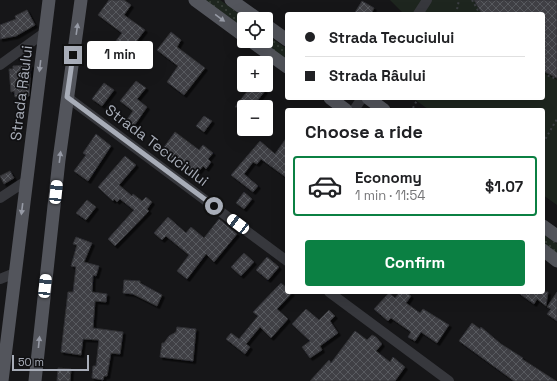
<!DOCTYPE html>
<html lang="en">
<head>
<meta charset="utf-8">
<style>
  body { margin:0; font-family:"Space Grotesk",sans-serif; background:#f6f6f6; color:#202124; height:100vh; display:flex; flex-direction:column; font-size:15px; white-space:nowrap }
  * { box-sizing:border-box; margin:0 }
  p { font-size:13px; color:#757577 }
  .icon { flex:none; width:22px; height:22px; fill:none; stroke:currentColor; stroke-width:2; stroke-linecap:round; stroke-linejoin:round }
  .map { position:relative; flex:1; overflow:hidden }
  .sheet { position:absolute; left:285px; top:108px; width:260px; height:186px; display:flex; flex-direction:column; background:#fff; border-radius:4px; box-shadow:0 4px 16px #0002 }
  .sheet>* { flex:none }
  .top-card { position:absolute; left:285px; top:12px; width:260px; height:88px; border-radius:4px; box-shadow:0 4px 16px #0002; display:grid; align-content:center; height:88px; padding:0 20px; background:#fff }
  .buttons { position:absolute; left:237px; top:12px; display:grid; gap:8px }
  .buttons a { display:grid; place-items:center; width:36px; height:36px; border-radius:4px; background:#fff; box-shadow:0 4px 16px #0002; font-size:20px }
  .scale { position:absolute; left:12px; bottom:10px; width:77px; box-sizing:border-box; padding-left:4px; border:2px solid #a8adb8; border-top:0; font-size:11px; line-height:14px; white-space:nowrap; color:#a8adb8; -webkit-text-stroke:3px #111113; paint-order:stroke }
  .end { position:absolute; width:18px; height:18px; margin:-9px; border:5px solid #a8adb8; background:#111; box-shadow:0 0 0 2px #111 }
  .from { border-radius:50% }
  .bubble { position:absolute; height:28px; border-radius:4px; background:#fff; box-shadow:0 4px 16px #0002; font-size:13px; font-weight:800; line-height:28px; text-align:center }
  .car { position:absolute; width:12px; height:24px; margin:-12px -6px; border-radius:5px; box-shadow:0 0 3px 1px #0007; background:linear-gradient(#fff 24%,#345 0 40%,#fff 0 76%,#345 0 86%,#fff 0) }
  .top-card b { display:flex; align-items:center; gap:14px; height:38px; font-size:15px }
  .top-card b+b { border-top:1px solid #e0e0e0 }
  .top-card i { width:10px; height:10px; background:#202124 }
  ul { padding:0; list-style:none }
  li { display:flex; align-items:center; gap:12px; height:60px; margin:0 8px 6px; padding:0 12px; border:2px solid transparent; border-radius:4px }
  li div { flex:1 }
  li b { display:block; font-size:15px }
  li em { font-style:normal; font-weight:800 }
  li.current { border-color:#0b8043 }
  li>.icon { width:36px; height:36px; stroke-width:1.5 }
  h2 { padding:0 20px; font-size:18px; line-height:48px }
  .button { display:flex; gap:8px; margin-top:auto; padding:8px 20px }
  .button a { flex:1; height:46px; border-radius:4px; background:#0b8043; color:#fff; font-size:16px; font-weight:800; line-height:46px; text-align:center }
  .map>svg:first-child { display:block }
  .grass { fill:url(#grass-dots) }
  .park { fill:#1e261f }
  .building { fill:url(#building-cross-hatch); stroke:#303034; filter:url(#shadow) }
  .lines { fill:none; stroke-linecap:round; stroke-linejoin:round }
  .path { stroke:#3d3f44; stroke-width:2; stroke-dasharray:2 3; stroke-linecap:butt }
  .minor { stroke:#37383d; stroke-width:10 }
  .major { stroke:#53555c; stroke-width:13 }
  .oneway { fill:#979ba6 }
  .route { stroke:#a8adb8; stroke-width:5 }
  .labels { text-anchor:middle; dominant-baseline:central; stroke-width:3.5; stroke-linejoin:round; paint-order:stroke }
  .street-label { font-size:15px; fill:#a8adb8; stroke:#111113 }
</style>
</head>
<body>
<div class="map">
<svg width="557" height="381" viewBox="0 0 557 381">
  <defs>
    <pattern id="grass-dots" width="8" height="8" patternUnits="userSpaceOnUse"><rect width="8" height="8" fill="#1e261f"/><path d="M2 2h.1M6 6h.1" fill="none" stroke="#3c433d" stroke-width="1.8" stroke-linecap="round"/></pattern>
    <pattern id="building-cross-hatch" width="8" height="8" patternUnits="userSpaceOnUse"><rect width="8" height="8" fill="#404145"/><path d="M0 0l8 8M0 8l8-8" fill="none" stroke="#595a5e"/></pattern>
    <filter id="shadow"><feDropShadow dx="2.5" dy="2.5" stdDeviation="0" flood-color="#0009"/></filter>
  </defs>
  <rect width="100%" height="100%" fill="#161618"/>
  <g class="grass">
    <path d="M203 0H220L246 19H244V30Z"/>
    <path d="M266 34 287 49V61L259 41H266Z"/>
    <path d="M543 234 557 244V256L543 246Z"/>
  </g>
  <path class="park" d="M390 0H557V205L543 195V110H429L413 98H543V14H404Z"/>
  <g class="building">
    <path d="M109 0H124L131 5 124 15 145 30 122 60 109 50 122 33 98 15Z"/>
    <path d="M474 0H557V78L543 71V14H482Z"/>
    <path d="M362 1 374 8 371 14H354Z"/>
    <path d="M27 10 35 25 16 36 0 39V25L16 19 15 16Z"/>
    <path d="M171 32 181 40 177 47 205 68 184 95 167 82 178 66 157 50Z"/>
    <path d="M31 65 29 96 15 97 14 91 11 92 9 69H13V66Z"/>
    <path d="M136 81 146 88 137 99 147 107 134 126 132 125 130 128 124 124 133 111 120 101Z"/>
    <path d="M104 83 114 90 102 106 92 99Z"/>
    <path d="M252 85H257L265 91 252 107H235Z"/>
    <path d="M204 116 212 121 204 132 196 126Z"/>
    <path d="M175 132 199 150 203 145 213 153 208 159 211 162 206 169 203 166 196 175 178 161 171 158 169 161 159 154Z"/>
    <path d="M96 134 111 146 88 181 74 171 86 155 83 153Z"/>
    <path d="M287 137V178L261 159 257 164 253 162 244 174 258 186 253 192 231 175 260 141 275 154Z"/>
    <path d="M125 156 136 165 119 185 132 196 133 194 142 201 146 197 152 202 147 209 149 211 115 246 108 239 134 210 120 199 117 202 114 199 113 201 98 187Z"/>
    <path d="M10 171 14 178 4 184 0 176Z"/>
    <path d="M244 192 252 199 244 209 236 203Z"/>
    <path d="M87 200 96 207 86 220 76 213Z"/>
    <path d="M168 217 186 233 191 227 204 238 219 219 237 234 214 262 206 254 187 279 177 271 189 255 166 236 162 240 154 233Z"/>
    <path d="M76 237 92 243 84 262 99 266 96 276 93 275 92 292 107 294 106 302 95 301 93 328 123 332 120 354 111 353 107 376H104L103 380 92 378 93 366H96L99 340 83 339 81 355 61 352 68 292H73L76 267 71 266 77 245 73 244Z"/>
    <path d="M244 253 254 262 241 276 231 267Z"/>
    <path d="M267 257 279 267 268 280 256 270Z"/>
    <path d="M124 280 140 281V283L162 295 157 306 133 294 123 293Z"/>
    <path d="M281 283 287 288V292L292 293 277 309 288 319 271 338 260 327 246 344 250 347 245 354 226 339 231 333 239 339 258 316 253 312Z"/>
    <path d="M400 292H406L411 296 406 303 420 313 423 309 449 325 437 343 421 332 415 341 408 337 411 332 391 318 388 321 374 309 389 293 395 298Z"/>
    <path d="M517 292H548L546 306 537 299 534 304Z"/>
    <path d="M557 292V321L547 314 551 309 547 307Z"/>
    <path d="M306 309 319 320 329 310 335 316 330 321 338 333 320 346 322 350 310 358 302 347 310 341 292 324Z"/>
    <path d="M472 323 480 329 481 327 501 344 523 358 522 359 556 381H514L459 341Z"/>
    <path d="M177 327 196 329 193 361 160 357 162 343H164L169 336 176 332Z"/>
    <path d="M355 331 367 340 372 335 376 337 382 344 376 351 390 362 393 357 405 367 395 381H310L329 360 331 363Z"/>
    <path d="M58 368 71 369 70 381H57Z"/>
  </g>
  <g class="lines">
    <g class="path">
      <path d="M472 0 480 14"/>
      <path d="M456 14 459 0"/>
      <path d="M543 74 557 79"/>
      <path d="M413 108 418 98"/>
      <path d="M543 143 557 119"/>
    </g>
    <g class="minor">
      <path d="M418 14 427 0"/>
      <path d="M0 65 44 33"/>
      <path d="M67 97 287 261"/>
      <path d="M354 110 362 98"/>
      <path d="M0 198 26 181"/>
      <path d="M0 279 15 273"/>
      <path d="M329 292 449 381"/>
    </g>
    <g class="major">
      <path d="M195 0 244 36"/>
      <path d="M231 0 258 19"/>
      <path d="M266 25 287 40"/>
      <path d="M251 41 287 67"/>
      <path d="M330 98 346 110"/>
      <path d="M368 98 384 110"/>
      <path d="M543 226 557 236"/>
      <path d="M543 250 557 261"/>
      <path d="M2 381 49 0"/>
      <path d="M35 381 59 160 81 0"/>
    </g>
  </g>
  <defs><path id="oneway-solid" d="M-6-.8H1V-3.2L6.5 0L1 3.2V.8H-6Z"/></defs>
  <g class="oneway">
    <use href="#oneway-solid" transform="translate(220 18) rotate(36)"/>
    <use href="#oneway-solid" transform="translate(77 29) rotate(-82)"/>
    <use href="#oneway-solid" transform="translate(40 66) rotate(97)"/>
    <use href="#oneway-solid" transform="translate(60 157) rotate(-83)"/>
    <use href="#oneway-solid" transform="translate(22 209) rotate(97)"/>
    <use href="#oneway-solid" transform="translate(39 342) rotate(-84)"/>
  </g>
  <g class="lines">
    <path class="route" d="M73 55 67 97 214 206"/>
  </g>
  <g class="labels">
    <g class="street-label">
      <text transform="translate(21 93) rotate(-83)">Strada Râului</text>
      <text transform="translate(157 145) rotate(37)">Strada Tecuciului</text>
    </g>
  </g>
</svg>
<div class="buttons">
<a><svg class="icon" aria-label="locate" viewBox="0 0 24 24"><circle cx="12" cy="12" r="6"/><path d="M12 2v4M12 18v4M2 12h4M18 12h4"/></svg></a>
<a>+</a>
<a>−</a>
</div>
<div class="scale">50 m</div>
<i class="end from" style="left:214px;top:206px"></i>
<i class="end" style="left:73px;top:55px"></i>
<div class="bubble" style="left:87px;top:41px;width:66px">1 min</div>
<i class="car" style="left:56px;top:192px;rotate:6deg"></i>
<i class="car" style="left:238px;top:224px;rotate:307deg"></i>
<i class="car" style="left:45px;top:286px;rotate:6deg"></i>
<div class="top-card">
<b><i class="from"></i>Strada Tecuciului</b>
<b><i></i>Strada Râului</b>
</div>
<section class="sheet">
<h2>Choose a ride</h2>
<ul>
<li class="current"><svg class="icon" aria-label="car" viewBox="0 0 24 24"><path d="M5 17H2v-5l4-1 3-4h7l3 4 3 1v5h-3M9 17h6M6 11h13"/><circle cx="7" cy="17" r="2"/><circle cx="17" cy="17" r="2"/></svg><div><b>Economy</b><p>1 min · 11:54</p></div><em>$1.07</em></li>
</ul>
<div class="button"><a>Confirm</a></div>
</section>
</div>
</body>
</html>
